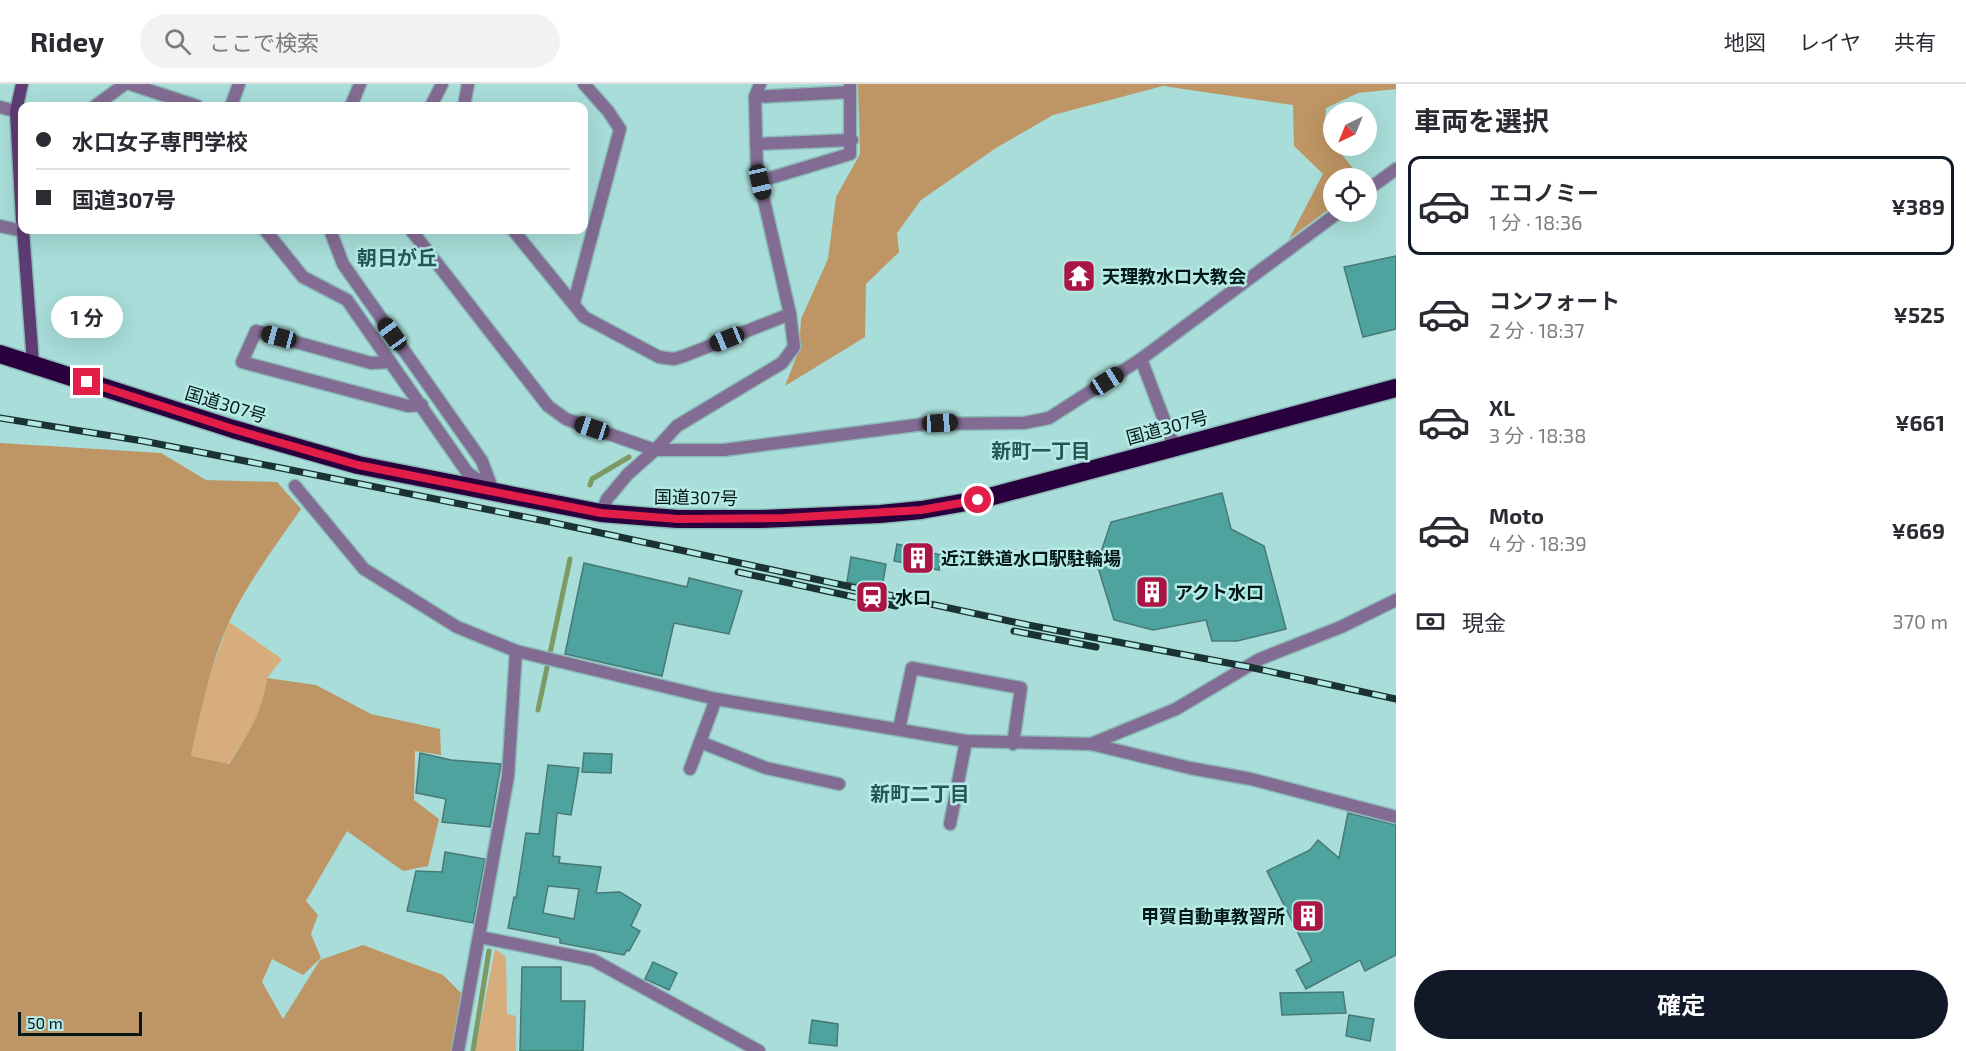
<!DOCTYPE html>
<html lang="ja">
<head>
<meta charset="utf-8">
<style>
  body { margin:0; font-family:"Exo 2","Noto Sans JP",sans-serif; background:#f2f2f3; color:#2b2b33; height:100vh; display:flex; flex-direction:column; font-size:22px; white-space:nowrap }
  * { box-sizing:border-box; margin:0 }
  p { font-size:20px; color:#7c7c81 }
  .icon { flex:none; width:33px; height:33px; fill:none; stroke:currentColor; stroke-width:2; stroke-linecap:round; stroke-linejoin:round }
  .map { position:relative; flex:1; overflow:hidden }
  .details { display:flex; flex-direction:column; background:#fff; width:570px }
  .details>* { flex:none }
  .banner { position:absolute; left:18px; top:18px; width:570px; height:132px; border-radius:12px; box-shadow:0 6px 24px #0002; display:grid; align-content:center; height:132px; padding:0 18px; background:#fff }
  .needle { width:39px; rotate:223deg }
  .tools { position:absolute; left:1323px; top:18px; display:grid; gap:12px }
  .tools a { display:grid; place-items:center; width:54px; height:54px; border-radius:50%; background:#fff; box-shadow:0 6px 24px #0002; font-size:30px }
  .scale { position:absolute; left:18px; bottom:15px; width:124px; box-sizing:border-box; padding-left:6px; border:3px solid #031716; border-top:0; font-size:16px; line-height:21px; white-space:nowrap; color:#031716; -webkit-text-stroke:4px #b5eae7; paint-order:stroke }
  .end { position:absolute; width:27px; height:27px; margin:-14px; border:8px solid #e11d48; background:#fff; box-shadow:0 0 0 3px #fff }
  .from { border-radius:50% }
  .bubble { position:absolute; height:42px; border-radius:21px; background:#fff; box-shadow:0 6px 24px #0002; font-size:20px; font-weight:700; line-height:42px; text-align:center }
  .car { position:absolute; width:18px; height:36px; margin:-18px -9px; border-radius:8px; box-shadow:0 0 4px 2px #0007; background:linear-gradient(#222 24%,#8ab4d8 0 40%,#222 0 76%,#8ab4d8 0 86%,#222 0) }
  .banner b { display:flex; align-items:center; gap:21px; height:57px; font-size:22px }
  .banner b+b { border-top:2px solid #e1e1e2 }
  .banner i { width:15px; height:15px; background:#2b2b33 }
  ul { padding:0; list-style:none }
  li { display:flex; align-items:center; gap:18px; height:99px; margin:0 12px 9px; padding:0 6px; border:3px solid transparent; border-radius:12px }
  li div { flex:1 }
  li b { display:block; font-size:22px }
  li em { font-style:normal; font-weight:700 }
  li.selected { border-color:#111827 }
  li>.icon { width:54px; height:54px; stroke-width:1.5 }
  h2 { padding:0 18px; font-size:27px; line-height:72px }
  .pay { display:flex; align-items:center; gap:15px; height:66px; padding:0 18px; font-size:22px }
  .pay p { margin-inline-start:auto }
  .primary-button { display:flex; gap:12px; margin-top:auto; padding:12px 18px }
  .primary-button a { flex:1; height:69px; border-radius:36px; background:#111827; color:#fff; font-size:24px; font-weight:700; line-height:69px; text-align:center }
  header { display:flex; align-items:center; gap:36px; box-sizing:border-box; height:84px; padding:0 30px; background:#fff; border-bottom:2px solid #e1e1e2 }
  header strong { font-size:28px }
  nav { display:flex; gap:33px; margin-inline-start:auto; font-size:21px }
  .search { width:420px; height:54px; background:#f2f2f3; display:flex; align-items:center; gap:15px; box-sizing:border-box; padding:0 21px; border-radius:33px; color:#7c7c81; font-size:22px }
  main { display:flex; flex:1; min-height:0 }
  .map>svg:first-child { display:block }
  .green { fill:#d7ad7c }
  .forest { fill:#be9564 }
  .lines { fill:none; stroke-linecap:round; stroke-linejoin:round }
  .stream { stroke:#7d9964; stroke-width:5 }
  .building { fill:#4fa39f; stroke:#477976; stroke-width:1.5; fill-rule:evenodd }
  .street-casing { stroke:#8ab9b6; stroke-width:15 }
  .secondary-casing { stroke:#8ab9b6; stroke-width:15 }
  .highway-casing { stroke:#8ab9b6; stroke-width:21 }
  .street { stroke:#836c93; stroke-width:12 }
  .secondary { stroke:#5e3c73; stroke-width:12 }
  .highway { stroke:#29003d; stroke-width:18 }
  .rail-casing { stroke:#1a3332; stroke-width:7 }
  .rail { stroke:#b5eae7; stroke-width:4.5; stroke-dasharray:14; stroke-linecap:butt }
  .route { stroke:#e11d48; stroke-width:8 }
  .labels { text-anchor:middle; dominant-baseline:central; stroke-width:5; stroke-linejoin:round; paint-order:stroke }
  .poi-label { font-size:18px; font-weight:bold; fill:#031716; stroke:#b5eae7; text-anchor:start }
  .street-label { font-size:18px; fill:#031716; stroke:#b5eae7 }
  .neighbourhood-label { font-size:20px; font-weight:bold; fill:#255855; stroke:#b5eae7 }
</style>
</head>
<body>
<header>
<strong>Ridey</strong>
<div class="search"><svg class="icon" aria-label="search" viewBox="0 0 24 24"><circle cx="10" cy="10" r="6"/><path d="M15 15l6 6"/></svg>ここで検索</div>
<nav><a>地図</a><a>レイヤ</a><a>共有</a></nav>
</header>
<main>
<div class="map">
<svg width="1396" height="967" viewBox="0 0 1396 967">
  <rect width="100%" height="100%" fill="#a8ddd9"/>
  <g class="green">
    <path d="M229 538 282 575 267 594 264 614 253 643 228 680 191 672 206 602Z"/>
    <path d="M495 865 506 873 507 930 516 932V967H475Z"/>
  </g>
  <g class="forest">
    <path d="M858 0H1396V5L1358 9 1326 24 1324 49 1361 94H1334L1333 122 1289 155 1323 90 1294 62 1293 21 1163 2 1053 31 996 64 921 116 897 149 899 168 866 200 865 253 785 302 799 266 801 235 828 175 836 113 860 70Z"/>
    <path d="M0 359 161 369 206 396 277 398 301 425C276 461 248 498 229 538 210 581 201 626 191 672L229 680C247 652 263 628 267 594L316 601 371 630 440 645 441 671 415 667 414 716 439 735 428 782 403 787 347 747 306 817 318 831 311 850 321 874 303 891 272 875 262 898 283 935 320 876 363 861 443 891 463 911 452 967H0Z"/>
  </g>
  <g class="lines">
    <g class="stream">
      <path d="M590 401 592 395 629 373"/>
      <path d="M538 626 570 475"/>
      <path d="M473 967 489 867"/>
    </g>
  </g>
  <g class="building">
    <path d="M1396 172V245L1363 253 1344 183Z"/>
    <path d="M1222 409 1231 445 1264 462 1286 545 1237 557H1212L1206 536 1153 546 1114 536 1097 480 1111 438Z"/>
    <path d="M897 460 941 471 939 486 894 477Z"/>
    <path d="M851 473 886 480 882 504 847 498Z"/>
    <path d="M584 479 687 503 689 494 742 507 729 550 674 539 662 592 565 570Z"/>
    <path d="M420 669 451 676 501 680 490 743 442 738 446 715 416 709Z"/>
    <path d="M584 669 612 670 611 689 582 688Z"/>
    <path d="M548 681 579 684 571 731 557 729 553 772 560 773 559 779 601 783 596 809 620 808 641 821 631 842 640 847 629 867 627 866 624 871 560 859V854L508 844 514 813 516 814 526 749 539 750ZM548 802 579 805 574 835 543 829Z"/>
    <path d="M1348 729 1396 741V871L1365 887 1360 876 1306 905 1296 886 1312 877 1267 787 1310 766 1318 756 1339 774Z"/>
    <path d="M445 768 485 775 473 839 407 827 416 787 442 788Z"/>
    <path d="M653 878 677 889 669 906 645 895Z"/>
    <path d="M522 883H561V917H585L583 967H520Z"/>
    <path d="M1343 908 1346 929 1282 931 1280 909Z"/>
    <path d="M1349 931 1374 935 1370 957 1346 952Z"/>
    <path d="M812 936 838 940 837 962 809 959Z"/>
  </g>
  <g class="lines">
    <defs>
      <g id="street">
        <path d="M130 0 197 22"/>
        <path d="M755 13 850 8"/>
        <path d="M95 22 125 0"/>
        <path d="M231 22 239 0"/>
        <path d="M351 22 360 0"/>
        <path d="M431 22 442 0"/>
        <path d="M464 22 468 0"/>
        <path d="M0 23 22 29"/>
        <path d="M756 60 852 56"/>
        <path d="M760 97 850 70V0"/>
        <path d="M1366 107 1396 85"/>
        <path d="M0 142 23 147"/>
        <path d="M265 146 303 193 347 216 467 388 490 405"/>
        <path d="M330 146 343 180 482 377 493 407"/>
        <path d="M411 146 548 322 566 335 655 366H724L924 340 1024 339 1049 334 1141 275 1339 128"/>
        <path d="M513 146 584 233 659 273 674 275 684 272 790 230"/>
        <path d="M574 218 620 45 608 27 584 0"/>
        <path d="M1141 275 1174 362"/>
        <path d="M390 278 371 279 256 247 242 278 408 322 422 321"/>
        <path d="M295 402 364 485 457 543 516 567 716 615 966 657 1091 660 1190 684 1251 695 1396 733"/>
        <path d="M601 429 607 415 628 390 655 366 677 342 782 279 794 263 790 230 757 86 755 13 760 0"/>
        <path d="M899 645 912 584 1021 604 1013 660"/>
        <path d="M700 658 766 684 839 700"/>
        <path d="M1091 660 1176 625 1260 575 1341 543 1396 516"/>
        <path d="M690 685 716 615"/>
        <path d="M950 740 966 657"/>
        <path d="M480 853 593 876 759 967"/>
        <path d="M458 967 508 692 516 567"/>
      </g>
      <g id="secondary">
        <path d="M22 0 16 27 22 137"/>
        <path d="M23 146 33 279"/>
      </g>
      <path id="highway" d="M0 270 233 345 358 381 601 429 678 435H760L880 430 921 426 978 416 1396 304"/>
    </defs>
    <use href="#street" class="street-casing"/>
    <use href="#secondary" class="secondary-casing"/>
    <use href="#highway" class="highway-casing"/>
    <use href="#street" class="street"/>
    <use href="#secondary" class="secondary"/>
    <use href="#highway" class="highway"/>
    <defs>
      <g id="rail">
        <path d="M0 334 143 357 281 384 550 438 1028 541 1249 583 1396 615"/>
        <path d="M738 488 896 522"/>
        <path d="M1014 547 1096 563"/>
      </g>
    </defs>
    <use href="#rail" class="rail-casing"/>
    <use href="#rail" class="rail"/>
  </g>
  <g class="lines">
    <path class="route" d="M87 298 233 345 358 381 601 429 678 435 784 434 921 426 978 416"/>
  </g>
  <defs>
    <symbol id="temple-square" viewBox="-11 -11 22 22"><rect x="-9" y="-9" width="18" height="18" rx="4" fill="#aa1543" stroke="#b5eae7"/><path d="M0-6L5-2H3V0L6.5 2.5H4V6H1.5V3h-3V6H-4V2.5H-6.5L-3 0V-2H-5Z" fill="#fff"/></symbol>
    <symbol id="building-square" viewBox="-11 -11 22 22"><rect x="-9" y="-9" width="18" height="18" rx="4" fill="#aa1543" stroke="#b5eae7"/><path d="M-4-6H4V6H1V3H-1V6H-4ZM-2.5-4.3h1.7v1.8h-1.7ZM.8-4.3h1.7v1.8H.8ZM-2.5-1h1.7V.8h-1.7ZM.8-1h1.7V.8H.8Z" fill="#fff"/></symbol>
    <symbol id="station-square" viewBox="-11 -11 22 22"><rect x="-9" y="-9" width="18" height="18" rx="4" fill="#aa1543" stroke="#b5eae7"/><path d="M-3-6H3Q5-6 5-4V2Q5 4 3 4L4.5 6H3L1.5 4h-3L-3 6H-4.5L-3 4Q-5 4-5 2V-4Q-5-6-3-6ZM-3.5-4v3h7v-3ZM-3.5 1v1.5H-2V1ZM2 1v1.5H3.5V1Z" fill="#fff"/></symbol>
  </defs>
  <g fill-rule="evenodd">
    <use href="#temple-square" x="1060" y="173" width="38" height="38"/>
    <use href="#building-square" x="899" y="455" width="38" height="38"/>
    <use href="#building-square" x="1133" y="489" width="38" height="38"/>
    <use href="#station-square" x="853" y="494" width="38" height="38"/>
    <use href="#building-square" x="1289" y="813" width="38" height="38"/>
  </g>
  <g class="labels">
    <g class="poi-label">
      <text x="1102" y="192">天理教水口大教会</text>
      <text x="941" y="474">近江鉄道水口駅駐輪場</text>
      <text x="1175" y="508">アクト水口</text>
      <text x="895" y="513">水口</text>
      <text x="1285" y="832" text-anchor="end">甲賀自動車教習所</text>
    </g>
    <g class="street-label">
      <text transform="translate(226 320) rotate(17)">国道307号</text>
      <text transform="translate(1167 343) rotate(-15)">国道307号</text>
      <text transform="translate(696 413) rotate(1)">国道307号</text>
    </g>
    <g class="neighbourhood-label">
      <text x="397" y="173">朝日が丘</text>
      <text x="1041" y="366">新町一丁目</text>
      <text x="920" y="709">新町二丁目</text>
    </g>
  </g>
</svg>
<div class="tools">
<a><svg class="needle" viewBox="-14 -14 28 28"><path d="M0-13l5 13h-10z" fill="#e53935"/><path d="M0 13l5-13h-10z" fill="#7c7c81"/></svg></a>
<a><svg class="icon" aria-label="locate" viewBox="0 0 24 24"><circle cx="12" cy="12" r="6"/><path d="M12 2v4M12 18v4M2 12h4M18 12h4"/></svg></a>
</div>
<div class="scale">50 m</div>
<i class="end from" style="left:978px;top:416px"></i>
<i class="end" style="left:87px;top:298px"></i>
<div class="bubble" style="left:51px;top:212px;width:72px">1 分</div>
<i class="car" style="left:760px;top:98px;rotate:167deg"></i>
<i class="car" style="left:392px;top:250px;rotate:324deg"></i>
<i class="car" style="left:279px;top:253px;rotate:285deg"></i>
<i class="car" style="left:727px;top:255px;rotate:248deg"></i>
<i class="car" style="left:1107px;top:297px;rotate:58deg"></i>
<i class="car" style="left:940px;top:339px;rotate:87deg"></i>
<i class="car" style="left:592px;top:344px;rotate:288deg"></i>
<div class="banner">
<b><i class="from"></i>水口女子専門学校</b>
<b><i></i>国道307号</b>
</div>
</div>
<section class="details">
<h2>車両を選択</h2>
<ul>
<li class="selected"><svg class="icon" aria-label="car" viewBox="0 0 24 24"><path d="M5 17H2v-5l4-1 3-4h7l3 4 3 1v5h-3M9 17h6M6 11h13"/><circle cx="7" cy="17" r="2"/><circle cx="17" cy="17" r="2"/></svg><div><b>エコノミー</b><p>1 分 · 18:36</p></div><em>¥389</em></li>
<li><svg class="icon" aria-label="car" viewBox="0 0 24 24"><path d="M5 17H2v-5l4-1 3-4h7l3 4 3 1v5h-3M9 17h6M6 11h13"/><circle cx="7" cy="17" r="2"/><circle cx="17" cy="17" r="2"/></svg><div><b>コンフォート</b><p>2 分 · 18:37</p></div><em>¥525</em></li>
<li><svg class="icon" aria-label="car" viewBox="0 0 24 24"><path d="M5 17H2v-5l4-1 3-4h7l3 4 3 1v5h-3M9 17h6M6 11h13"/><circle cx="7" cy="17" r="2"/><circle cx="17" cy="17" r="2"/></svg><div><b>XL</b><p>3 分 · 18:38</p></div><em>¥661</em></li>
<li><svg class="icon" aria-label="car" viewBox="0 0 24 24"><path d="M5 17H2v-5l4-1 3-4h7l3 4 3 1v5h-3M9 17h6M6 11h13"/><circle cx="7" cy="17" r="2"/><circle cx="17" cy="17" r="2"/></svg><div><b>Moto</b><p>4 分 · 18:39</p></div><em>¥669</em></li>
</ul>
<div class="pay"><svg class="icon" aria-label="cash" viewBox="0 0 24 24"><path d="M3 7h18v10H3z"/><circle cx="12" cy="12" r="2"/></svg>現金<p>370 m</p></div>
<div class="primary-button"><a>確定</a></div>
</section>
</main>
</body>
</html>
